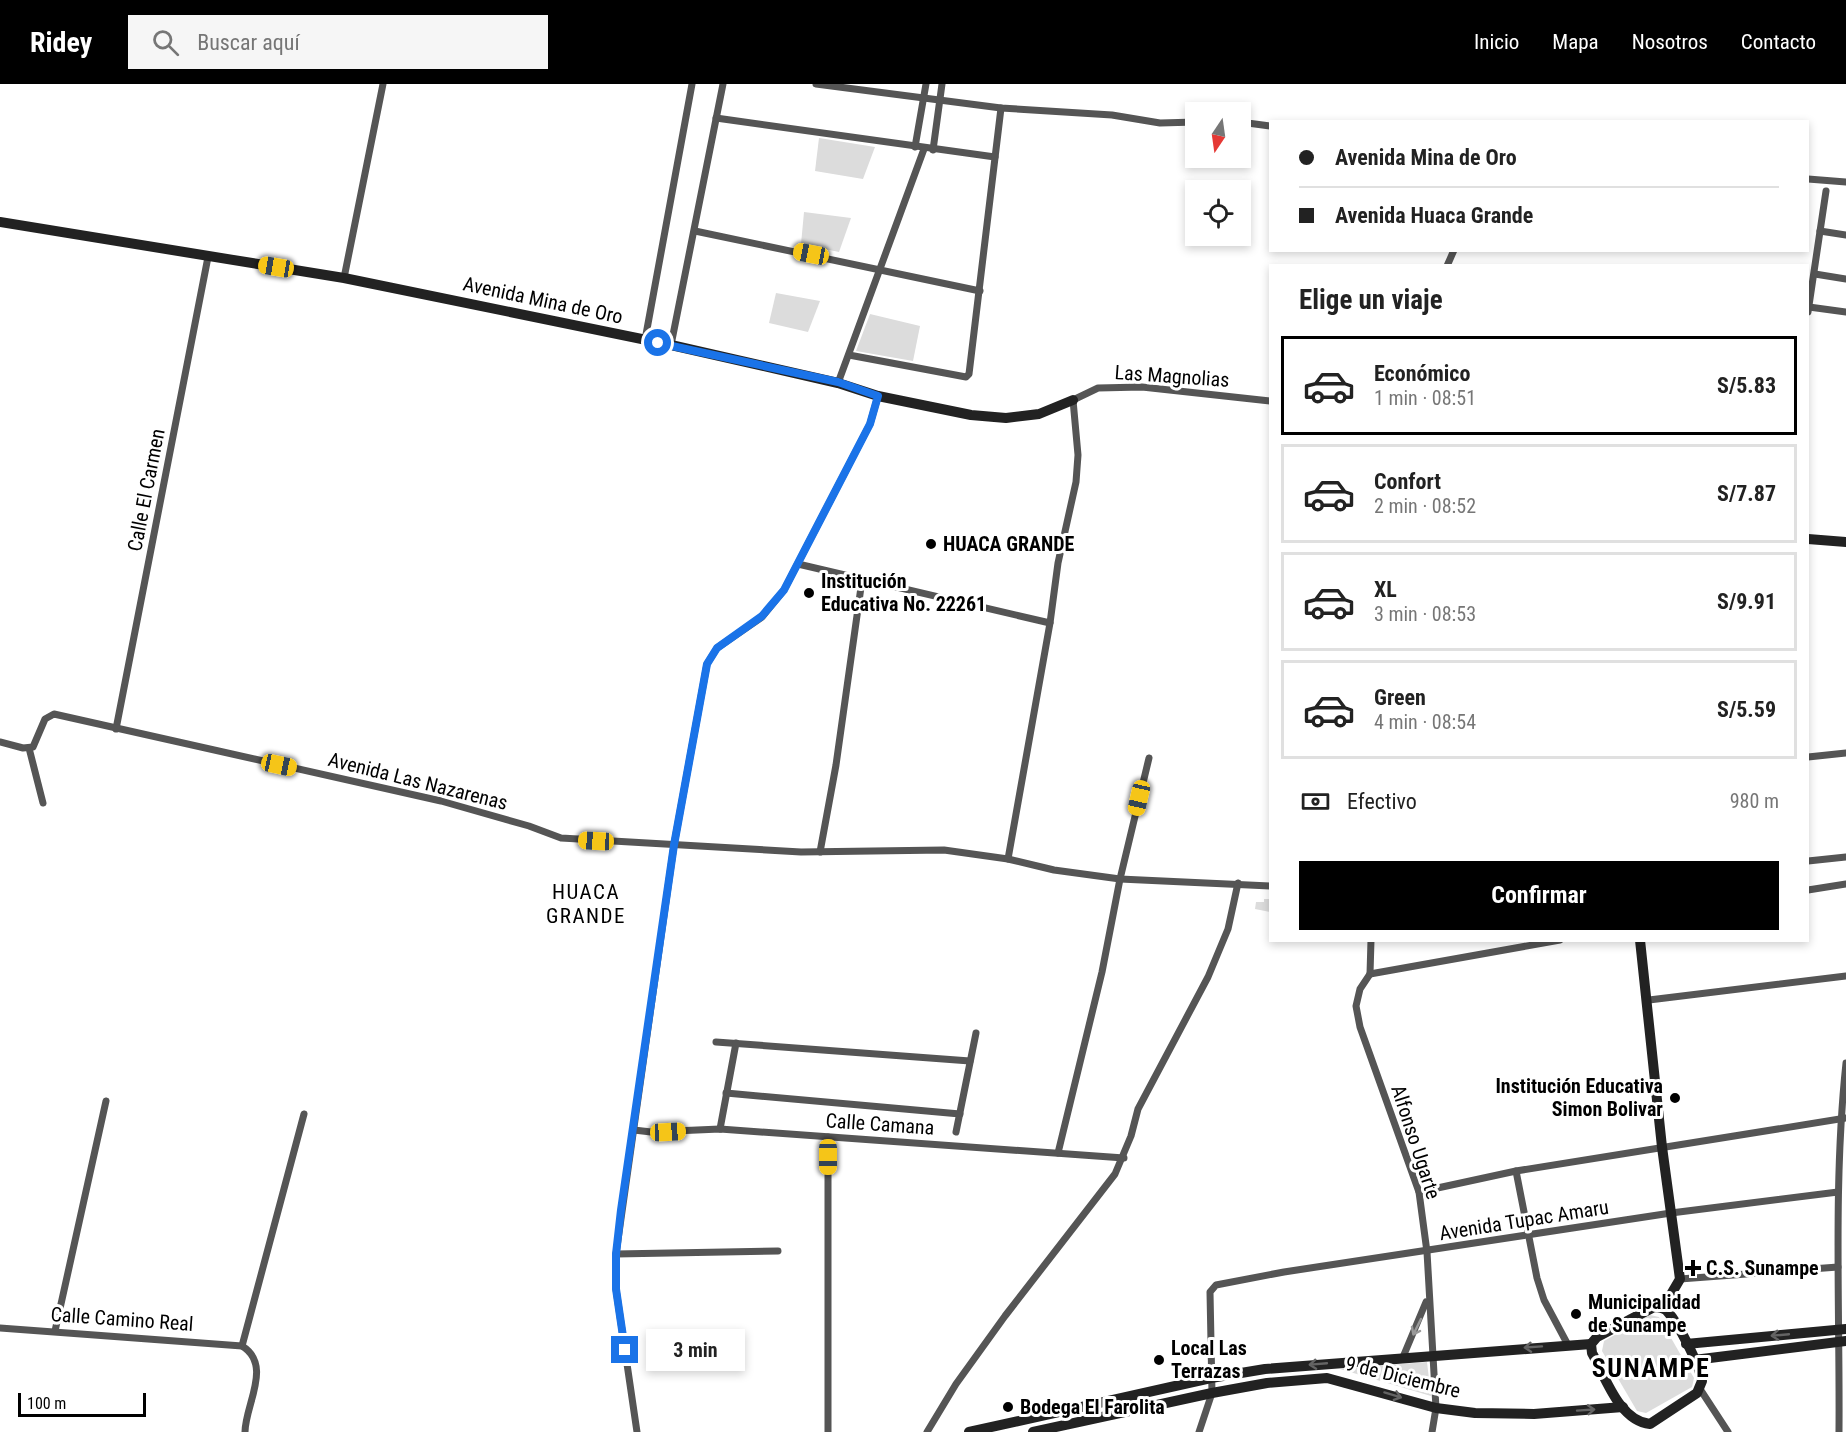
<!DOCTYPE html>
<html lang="es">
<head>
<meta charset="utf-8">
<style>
  body { margin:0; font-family:"Roboto Condensed",sans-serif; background:#f6f6f6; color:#222; height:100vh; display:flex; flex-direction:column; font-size:22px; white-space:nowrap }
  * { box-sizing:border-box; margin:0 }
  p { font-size:20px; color:#767676 }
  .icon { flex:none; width:33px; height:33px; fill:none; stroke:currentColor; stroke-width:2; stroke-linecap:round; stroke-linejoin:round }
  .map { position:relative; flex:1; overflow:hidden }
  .panel { position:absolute; left:1269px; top:180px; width:540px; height:678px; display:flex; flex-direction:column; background:#fff; border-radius:0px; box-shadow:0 3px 9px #0003 }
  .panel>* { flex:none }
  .guide { position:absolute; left:1269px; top:36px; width:540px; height:132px; border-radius:0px; box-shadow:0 3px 9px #0003; display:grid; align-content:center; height:132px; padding:0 30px; background:#fff }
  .needle { width:39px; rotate:193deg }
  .controls { position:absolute; left:1185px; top:18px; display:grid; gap:12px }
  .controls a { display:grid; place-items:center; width:66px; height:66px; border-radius:0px; background:#fff; box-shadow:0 3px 9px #0003; font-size:30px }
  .scale { position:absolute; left:18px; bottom:15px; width:128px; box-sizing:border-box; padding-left:6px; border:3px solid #000; border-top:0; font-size:16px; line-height:21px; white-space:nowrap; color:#000; -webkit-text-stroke:4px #fff; paint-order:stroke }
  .end { position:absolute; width:27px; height:27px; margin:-14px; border:8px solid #1a73e8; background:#fff; box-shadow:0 0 0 3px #fff }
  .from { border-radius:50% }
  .bubble { position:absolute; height:42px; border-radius:0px; background:#fff; box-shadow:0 3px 9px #0003; font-size:20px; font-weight:700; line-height:42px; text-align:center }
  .car { position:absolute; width:18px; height:36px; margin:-18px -9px; border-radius:8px; box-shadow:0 0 4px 2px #0007; background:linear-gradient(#f5c518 24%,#345 0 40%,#f5c518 0 76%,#345 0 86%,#f5c518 0) }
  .guide b { display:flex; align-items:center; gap:21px; height:57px; font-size:22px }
  .guide b+b { border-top:2px solid #e0e0e0 }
  .guide i { width:15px; height:15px; background:#222 }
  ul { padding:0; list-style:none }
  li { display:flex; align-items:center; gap:18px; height:99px; margin:0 12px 9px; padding:0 18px; border:3px solid #e0e0e0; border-radius:0px }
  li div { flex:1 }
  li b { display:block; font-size:22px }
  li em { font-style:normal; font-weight:700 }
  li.on { border-color:#000 }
  li>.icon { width:54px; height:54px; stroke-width:1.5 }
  h2 { padding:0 30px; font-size:27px; line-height:72px }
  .pay { display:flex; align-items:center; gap:15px; height:66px; padding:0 30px; font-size:22px }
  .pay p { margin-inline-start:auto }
  .primary-button { display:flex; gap:12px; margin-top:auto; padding:12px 30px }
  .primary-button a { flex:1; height:69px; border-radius:0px; background:#000; color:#fff; font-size:24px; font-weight:700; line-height:69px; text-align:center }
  header { display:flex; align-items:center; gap:36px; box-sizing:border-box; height:84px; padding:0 30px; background:#000; color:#fff }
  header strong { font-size:28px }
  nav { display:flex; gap:33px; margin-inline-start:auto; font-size:21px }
  .search { width:420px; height:54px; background:#f6f6f6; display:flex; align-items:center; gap:15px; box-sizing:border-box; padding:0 21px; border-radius:0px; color:#767676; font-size:22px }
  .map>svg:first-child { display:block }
  .green { fill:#dcdcdc }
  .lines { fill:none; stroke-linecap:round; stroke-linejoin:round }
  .street { stroke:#555; stroke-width:7 }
  .secondary { stroke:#222; stroke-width:10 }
  .oneway { stroke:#999 }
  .oneway2 { stroke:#646464 }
  .route { stroke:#1a73e8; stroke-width:8 }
  .poi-dot { fill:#000; stroke:#fff; stroke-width:2 }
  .labels { text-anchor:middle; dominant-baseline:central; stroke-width:6; stroke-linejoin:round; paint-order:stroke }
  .street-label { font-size:20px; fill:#000; stroke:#fff }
  .poi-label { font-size:20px; font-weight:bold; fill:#000; stroke:#fff; text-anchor:start }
  .neighbourhood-label { font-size:21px; letter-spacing:1.5px; fill:#000; stroke:#fff }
  .district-label { font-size:26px; font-weight:bold; letter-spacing:1.5px; fill:#000; stroke:#fff }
</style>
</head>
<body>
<header>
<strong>Ridey</strong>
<div class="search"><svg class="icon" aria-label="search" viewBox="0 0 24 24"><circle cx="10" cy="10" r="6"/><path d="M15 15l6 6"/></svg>Buscar aquí</div>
<nav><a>Inicio</a><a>Mapa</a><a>Nosotros</a><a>Contacto</a></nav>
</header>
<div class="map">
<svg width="1846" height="1348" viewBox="0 0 1846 1348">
  <rect width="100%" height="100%" fill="#fff"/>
  <g class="green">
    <path d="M819 54 875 63 863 95 815 87Z"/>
    <path d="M804 128 851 134 839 168 801 160Z"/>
    <path d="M776 209 820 217 808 248 769 239Z"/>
    <path d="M870 230 920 242 913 277 856 267Z"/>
    <path d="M1264 815H1270V828L1255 825 1256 818H1264Z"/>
    <path d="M1650 1231 1659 1233 1694 1294 1692 1303 1646 1329 1637 1327 1602 1267 1604 1257Z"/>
    <path d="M1427 1278 1431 1312 1340 1285Z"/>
  </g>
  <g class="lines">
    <g class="street">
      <path d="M816 0 1001 24 1112 31 1160 39 1196 38"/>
      <path d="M716 34 995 73"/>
      <path d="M1240 38 1270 42"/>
      <path d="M915 63 926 0"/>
      <path d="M933 66 942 0"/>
      <path d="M1808 95 1846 98"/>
      <path d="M695 147 980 207"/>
      <path d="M1820 147 1846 151"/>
      <path d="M1447 182 1454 166"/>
      <path d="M1815 190 1846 195"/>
      <path d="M344 194 383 0"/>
      <path d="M1809 223 1846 228"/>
      <path d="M1808 228 1826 107"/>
      <path d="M645 256 692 0"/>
      <path d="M671 261 723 0"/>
      <path d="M849 271 966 293 969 290 1001 24"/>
      <path d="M838 299 924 65"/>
      <path d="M798 480 1050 539"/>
      <path d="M116 645 208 173"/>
      <path d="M0 658 23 664 33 663 45 635 54 630 441 717 529 742 561 754 801 768 944 766 1008 775 1054 786 1120 795 1270 802"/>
      <path d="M29 664 43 719"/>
      <path d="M1808 673 1846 669"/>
      <path d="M820 768 836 681 862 496"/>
      <path d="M1008 775 1050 539 1058 479 1076 398 1078 371 1073 316 1098 304 1142 303 1270 317"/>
      <path d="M1808 777 1846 773"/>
      <path d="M1808 806 1846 800"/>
      <path d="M1371 856 1370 890 1360 905 1356 922 1360 943 1419 1108 1427 1168 1436 1324 1432 1348"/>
      <path d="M1370 890 1560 856"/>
      <path d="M1649 916 1846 892"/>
      <path d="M716 958 970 977"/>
      <path d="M726 1009 960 1030"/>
      <path d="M720 1045 736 959"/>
      <path d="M634 1046 651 1048 720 1045 1124 1074"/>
      <path d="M956 1048 976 949"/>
      <path d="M1058 1069 1102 888 1120 795 1149 674"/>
      <path d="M1516 1087 1537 1194 1544 1216 1568 1261"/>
      <path d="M1419 1108 1516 1087 1846 1034"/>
      <path d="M616 1170 778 1167"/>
      <path d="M1680 1195 1838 1183"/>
      <path d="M0 1244 242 1262C273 1281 245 1321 245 1348"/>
      <path d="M55 1247 106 1017"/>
      <path d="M242 1262 304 1030"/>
      <path d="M1403 1273 1426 1218"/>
      <path d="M1700 1305 1728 1348"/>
      <path d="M637 1348 616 1205V1170L674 761 707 580 717 564 762 533 784 506 870 340 878 312"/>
      <path d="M828 1348V1053"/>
      <path d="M927 1348 956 1300 1005 1232 1115 1090 1131 1052 1138 1025 1208 893 1228 845 1238 799"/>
      <path d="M1199 1348 1212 1309 1210 1208 1216 1201 1284 1188 1671 1129 1838 1108"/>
      <path d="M1839 1348C1840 1225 1833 1101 1846 979"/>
    </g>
    <g class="secondary">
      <path d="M0 138 344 194 671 261 838 299 878 312 971 331 1006 334 1039 330 1073 316"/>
      <path d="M1808 455 1846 458"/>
      <path d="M1640 856 1662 1063 1680 1195 1663 1224"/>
      <path d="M1654 1223C1659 1223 1663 1223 1667 1227 1679 1240 1699 1280 1702 1297L1697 1309 1650 1340C1619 1337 1605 1292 1592 1269L1591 1260 1597 1253Z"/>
      <path d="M1686 1260 1846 1245"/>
      <path d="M1694 1276 1846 1257"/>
      <path d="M969 1348 1211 1294 1265 1285 1591 1260"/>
      <path d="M1033 1348 1212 1309 1267 1299 1327 1294 1436 1324 1475 1329 1534 1330 1623 1323"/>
    </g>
  </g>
  <defs><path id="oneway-shaft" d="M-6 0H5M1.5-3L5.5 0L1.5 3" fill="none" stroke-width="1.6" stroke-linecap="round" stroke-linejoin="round" transform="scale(1.5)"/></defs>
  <use class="oneway" href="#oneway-shaft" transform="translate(1417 1243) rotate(116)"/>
  <g class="oneway2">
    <use href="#oneway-shaft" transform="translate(1780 1251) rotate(175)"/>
    <use href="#oneway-shaft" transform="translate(1533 1263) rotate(176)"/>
    <use href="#oneway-shaft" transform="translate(1318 1280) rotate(175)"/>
    <use href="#oneway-shaft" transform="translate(1393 1311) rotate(17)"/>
    <use href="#oneway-shaft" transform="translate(1586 1326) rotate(-4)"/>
  </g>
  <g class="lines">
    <path class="route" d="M625 1266 616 1205V1170L621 1126 674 761 707 580 717 564 762 532 784 506 870 340 878 312 838 298 658 259"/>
  </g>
  <g class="poi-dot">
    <circle cx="931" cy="460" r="6"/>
    <circle cx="809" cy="509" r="6"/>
    <circle cx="1675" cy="1014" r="6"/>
    <path d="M1690 1175h6v6h6v6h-6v6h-6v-6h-6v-6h6z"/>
    <circle cx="1576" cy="1230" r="6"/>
    <circle cx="1159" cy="1276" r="6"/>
    <circle cx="1008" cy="1323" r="6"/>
  </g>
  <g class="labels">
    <g class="street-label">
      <text transform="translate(543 216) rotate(12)">Avenida Mina de Oro</text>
      <text transform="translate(1172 292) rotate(4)">Las Magnolias</text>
      <text transform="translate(146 406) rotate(-79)">Calle El Carmen</text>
      <text transform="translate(418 697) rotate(14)">Avenida Las Nazarenas</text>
      <text transform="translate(880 1040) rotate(4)">Calle Camana</text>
      <text transform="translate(1416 1058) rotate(72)">Alfonso Ugarte</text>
      <text transform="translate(1524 1136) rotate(-9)">Avenida Tupac Amaru</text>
      <text transform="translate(122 1235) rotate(4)">Calle Camino Real</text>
      <text transform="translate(1403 1293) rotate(14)">9 de Diciembre</text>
    </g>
    <g class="poi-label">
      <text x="943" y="460">HUACA GRANDE</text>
      <text x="821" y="497">Institución<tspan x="821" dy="23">Educativa No. 22261</tspan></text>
      <text x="1663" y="1002" text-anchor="end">Institución Educativa<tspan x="1663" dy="23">Simon Bolivar</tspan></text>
      <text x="1706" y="1184">C.S. Sunampe</text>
      <text x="1588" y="1218">Municipalidad<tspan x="1588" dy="23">de Sunampe</tspan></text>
      <text x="1171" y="1264">Local Las<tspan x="1171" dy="23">Terrazas</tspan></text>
      <text x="1020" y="1323">Bodega El Farolita</text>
    </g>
    <g class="neighbourhood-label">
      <text x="586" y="808">HUACA<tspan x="586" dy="24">GRANDE</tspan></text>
    </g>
    <g class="district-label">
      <text x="1651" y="1284">SUNAMPE</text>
    </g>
  </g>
</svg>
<div class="controls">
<a><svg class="needle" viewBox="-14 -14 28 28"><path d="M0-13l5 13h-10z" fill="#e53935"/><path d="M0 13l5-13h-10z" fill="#767676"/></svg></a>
<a><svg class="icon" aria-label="locate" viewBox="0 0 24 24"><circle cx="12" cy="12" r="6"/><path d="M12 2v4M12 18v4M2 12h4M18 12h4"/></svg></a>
</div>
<div class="scale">100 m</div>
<i class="end from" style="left:658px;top:259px"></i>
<i class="end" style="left:625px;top:1266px"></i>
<div class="bubble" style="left:646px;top:1245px;width:99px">3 min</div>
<i class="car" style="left:811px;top:170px;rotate:281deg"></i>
<i class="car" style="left:276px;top:183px;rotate:279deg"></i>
<i class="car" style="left:279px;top:681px;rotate:102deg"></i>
<i class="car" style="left:1139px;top:714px;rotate:193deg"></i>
<i class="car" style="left:596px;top:757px;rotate:273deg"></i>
<i class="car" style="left:668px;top:1048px;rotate:87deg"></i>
<i class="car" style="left:828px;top:1073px;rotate:180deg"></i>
<div class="guide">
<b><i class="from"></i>Avenida Mina de Oro</b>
<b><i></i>Avenida Huaca Grande</b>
</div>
<section class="panel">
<h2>Elige un viaje</h2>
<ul>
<li class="on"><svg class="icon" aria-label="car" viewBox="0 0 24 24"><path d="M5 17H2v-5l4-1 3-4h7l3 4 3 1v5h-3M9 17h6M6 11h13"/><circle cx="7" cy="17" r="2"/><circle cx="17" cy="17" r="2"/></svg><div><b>Económico</b><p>1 min · 08:51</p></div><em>S/5.83</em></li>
<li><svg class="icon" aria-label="car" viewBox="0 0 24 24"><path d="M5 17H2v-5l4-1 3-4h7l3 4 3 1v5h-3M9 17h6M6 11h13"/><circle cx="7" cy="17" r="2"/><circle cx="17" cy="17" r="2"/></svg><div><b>Confort</b><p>2 min · 08:52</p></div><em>S/7.87</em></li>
<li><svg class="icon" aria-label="car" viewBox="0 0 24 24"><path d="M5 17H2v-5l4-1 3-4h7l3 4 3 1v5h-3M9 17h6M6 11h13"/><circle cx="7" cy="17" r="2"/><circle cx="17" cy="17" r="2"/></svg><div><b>XL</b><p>3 min · 08:53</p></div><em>S/9.91</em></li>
<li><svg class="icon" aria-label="car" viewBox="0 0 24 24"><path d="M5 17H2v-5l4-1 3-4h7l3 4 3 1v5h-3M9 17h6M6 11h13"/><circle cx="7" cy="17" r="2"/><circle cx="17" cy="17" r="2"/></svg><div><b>Green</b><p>4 min · 08:54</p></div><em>S/5.59</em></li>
</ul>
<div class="pay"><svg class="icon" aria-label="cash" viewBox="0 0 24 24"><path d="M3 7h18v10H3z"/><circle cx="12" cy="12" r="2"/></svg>Efectivo<p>980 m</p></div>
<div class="primary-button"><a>Confirmar</a></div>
</section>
</div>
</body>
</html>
